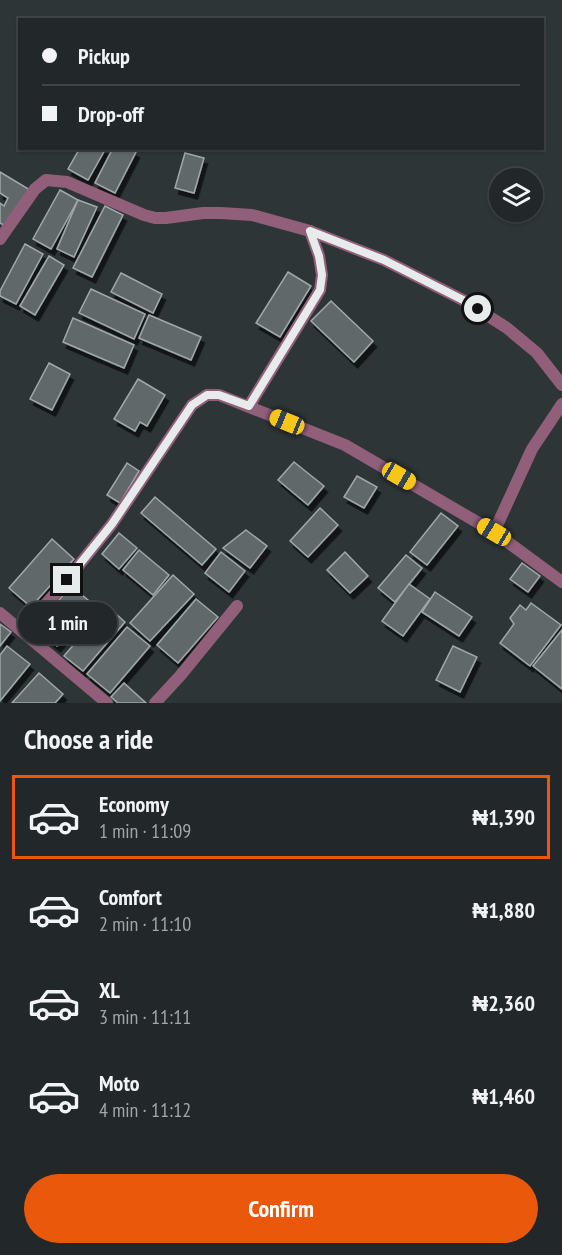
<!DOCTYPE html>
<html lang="en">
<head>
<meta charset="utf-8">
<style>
  body { margin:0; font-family:"PT Sans Narrow",sans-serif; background:#2e3435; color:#f1f3f6; height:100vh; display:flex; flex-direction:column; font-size:22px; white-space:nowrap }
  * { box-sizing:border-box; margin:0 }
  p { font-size:20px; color:#a2a6a8 }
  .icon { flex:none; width:33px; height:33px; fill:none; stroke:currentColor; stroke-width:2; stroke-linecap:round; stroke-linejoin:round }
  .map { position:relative; height:703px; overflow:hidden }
  .details { display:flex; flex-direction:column; background:#222829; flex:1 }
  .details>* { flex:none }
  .guide { position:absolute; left:18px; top:18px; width:526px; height:132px; border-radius:0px; box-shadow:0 2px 4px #0004,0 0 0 2px #3f4446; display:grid; align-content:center; height:132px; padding:0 24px; background:#222829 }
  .buttons { position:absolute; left:489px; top:168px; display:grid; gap:12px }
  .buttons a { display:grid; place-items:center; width:54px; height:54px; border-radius:50%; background:#222829; box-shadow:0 2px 4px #0004,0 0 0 2px #3f4446; font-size:30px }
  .end { position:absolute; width:27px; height:27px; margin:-14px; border:8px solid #e7ebec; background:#111; box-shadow:0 0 0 3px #111 }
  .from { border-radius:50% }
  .bubble { position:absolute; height:42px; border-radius:21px; background:#222829; box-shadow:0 2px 4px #0004,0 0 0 2px #3f4446; font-size:20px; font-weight:600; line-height:42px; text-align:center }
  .car { position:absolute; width:18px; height:36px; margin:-18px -9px; border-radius:8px; box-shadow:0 0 4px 2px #0007; background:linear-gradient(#f5c518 24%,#345 0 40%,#f5c518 0 76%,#345 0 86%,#f5c518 0) }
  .guide b { display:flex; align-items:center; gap:21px; height:57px; font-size:22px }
  .guide b+b { border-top:2px solid #3f4446 }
  .guide i { width:15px; height:15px; background:#f1f3f6 }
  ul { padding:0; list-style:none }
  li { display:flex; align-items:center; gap:18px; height:84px; margin:0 12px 9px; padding:0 12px; border:3px solid transparent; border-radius:0px }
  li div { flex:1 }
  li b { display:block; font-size:22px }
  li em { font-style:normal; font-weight:600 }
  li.on { border-color:#ea580c }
  li>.icon { width:54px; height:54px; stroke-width:1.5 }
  h2 { padding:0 24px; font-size:27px; line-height:72px }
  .action { display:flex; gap:12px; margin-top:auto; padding:12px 24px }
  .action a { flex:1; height:69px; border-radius:36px; background:#ea580c; color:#fff; font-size:24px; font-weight:600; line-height:69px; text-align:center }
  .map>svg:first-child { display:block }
  .building { fill:#60676a; stroke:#a0a8ab; stroke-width:1.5; filter:url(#shadow) }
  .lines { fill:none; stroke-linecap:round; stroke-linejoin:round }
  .minor { stroke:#915f7a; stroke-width:12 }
  .route { stroke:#e7ebec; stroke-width:8 }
</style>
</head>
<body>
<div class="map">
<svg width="562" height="703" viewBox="0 0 562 703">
  <defs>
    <filter id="shadow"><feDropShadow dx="3.5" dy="6" stdDeviation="0" flood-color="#0009"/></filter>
  </defs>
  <rect width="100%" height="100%" fill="#2e3537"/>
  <g class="building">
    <path d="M80 148H106L88 180 68 169Z"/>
    <path d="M113 148H129L136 152 115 193 95 183Z"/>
    <path d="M185 153 204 158 194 193 175 188Z"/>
    <path d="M0 172 30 190 7 227 0 223V203L4 206 8 198 0 193Z"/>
    <path d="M60 190 78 200 51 249 33 239Z"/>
    <path d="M78 200 97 207 74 257 57 249Z"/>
    <path d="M105 206 123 215 92 277 73 268Z"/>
    <path d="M25 244 43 254 16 304 0 296V291Z"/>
    <path d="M49 256 64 265 35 315 20 306Z"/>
    <path d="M288 272 311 286 280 337 256 323Z"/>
    <path d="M121 273 162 294 153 313 111 292Z"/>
    <path d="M91 289 145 314 134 339 79 313Z"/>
    <path d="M331 301 373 341 354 362 311 321Z"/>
    <path d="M149 315 201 337 191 360 139 338Z"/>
    <path d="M73 318 134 345 124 368 63 342Z"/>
    <path d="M49 363 70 374 52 410 30 399Z"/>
    <path d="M138 379 165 395 147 426 140 422 135 431 114 419Z"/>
    <path d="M294 462 324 486 308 505 278 480Z"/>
    <path d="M127 463 139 471 120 503 107 495Z"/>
    <path d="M357 476 377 487 364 508 344 497Z"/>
    <path d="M155 497 216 549 202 565 141 513Z"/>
    <path d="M320 508 338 525 308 557 290 541Z"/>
    <path d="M441 513 458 526 427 565 410 552Z"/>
    <path d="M246 530 267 546 250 568 223 548Z"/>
    <path d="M119 533 137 548 119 569 102 554Z"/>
    <path d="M52 539 74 559 31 607 9 588Z"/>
    <path d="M139 550 169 575 153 595 123 570Z"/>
    <path d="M221 552 245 571 229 592 205 573Z"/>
    <path d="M345 552 368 576 350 593 327 570Z"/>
    <path d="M406 555 422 568 395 602 378 588Z"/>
    <path d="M522 563 540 576 528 592 510 579Z"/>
    <path d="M173 575 194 594 150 641 130 623Z"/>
    <path d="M409 584 430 599 403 636 382 621Z"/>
    <path d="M71 586 93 604 57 646 35 628Z"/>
    <path d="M435 592 472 617 459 636 422 612Z"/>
    <path d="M196 599 218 617 178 663 157 645Z"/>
    <path d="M531 603 561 625 530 666 500 643 514 624 510 618 520 605 526 610Z"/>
    <path d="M107 606 125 622 83 671 64 656Z"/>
    <path d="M0 624 11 632 0 646Z"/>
    <path d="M127 627 150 646 110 693 87 674Z"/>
    <path d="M562 630V689L533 666Z"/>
    <path d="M7 646 30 664 0 701V655Z"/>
    <path d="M453 646 477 657 460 692 436 680Z"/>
    <path d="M39 673 63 694 55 703H12Z"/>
    <path d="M124 683 146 703H118L111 697Z"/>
  </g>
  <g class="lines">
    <g class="minor">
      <path d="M0 239 35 189 46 180 67 182 144 215 155 218H166L203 213H221L252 215 310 231 384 260 463 300 507 328 537 353 562 385"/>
      <path d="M249 406 320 290 322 275 319 256 310 231"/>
      <path d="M494 532 532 449 562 404"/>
      <path d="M0 613 107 703"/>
      <path d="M22 631 67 580 112 524 192 405 207 395H219L345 445 494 532 562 582"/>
      <path d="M155 703 180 676 237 606"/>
    </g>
  </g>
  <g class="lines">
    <path class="route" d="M67 580 112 524 192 405 207 395H219L249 406 320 290 322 275 319 256 310 231 384 260 463 300 478 309"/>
  </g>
</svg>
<div class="buttons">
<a><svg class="icon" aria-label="layers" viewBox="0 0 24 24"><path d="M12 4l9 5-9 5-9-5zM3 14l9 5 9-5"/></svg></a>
</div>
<i class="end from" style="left:478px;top:309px"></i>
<i class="end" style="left:67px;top:580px"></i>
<div class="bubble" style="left:18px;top:602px;width:99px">1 min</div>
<i class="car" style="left:287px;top:422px;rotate:292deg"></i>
<i class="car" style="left:399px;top:476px;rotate:120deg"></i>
<i class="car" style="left:494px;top:532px;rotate:301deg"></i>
<div class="guide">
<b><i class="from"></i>Pickup</b>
<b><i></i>Drop-off</b>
</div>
</div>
<section class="details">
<h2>Choose a ride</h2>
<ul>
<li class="on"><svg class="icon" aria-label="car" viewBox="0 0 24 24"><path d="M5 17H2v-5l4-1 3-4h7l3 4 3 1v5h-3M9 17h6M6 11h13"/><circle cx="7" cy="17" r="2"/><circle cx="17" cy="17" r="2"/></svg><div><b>Economy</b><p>1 min · 11:09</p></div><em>₦1,390</em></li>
<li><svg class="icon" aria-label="car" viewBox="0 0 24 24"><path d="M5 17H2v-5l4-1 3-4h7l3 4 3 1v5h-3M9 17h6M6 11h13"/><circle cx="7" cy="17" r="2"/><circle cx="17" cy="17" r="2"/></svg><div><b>Comfort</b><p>2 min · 11:10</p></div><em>₦1,880</em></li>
<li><svg class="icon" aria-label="car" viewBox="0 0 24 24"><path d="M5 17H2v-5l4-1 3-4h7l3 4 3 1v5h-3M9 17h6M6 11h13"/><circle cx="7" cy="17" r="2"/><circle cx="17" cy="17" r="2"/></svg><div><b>XL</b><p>3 min · 11:11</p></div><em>₦2,360</em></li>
<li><svg class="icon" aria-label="car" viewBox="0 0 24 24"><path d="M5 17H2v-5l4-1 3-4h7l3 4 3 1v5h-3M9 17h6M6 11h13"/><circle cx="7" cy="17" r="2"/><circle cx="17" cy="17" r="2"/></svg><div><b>Moto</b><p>4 min · 11:12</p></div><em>₦1,460</em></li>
</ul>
<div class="action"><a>Confirm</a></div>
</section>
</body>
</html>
